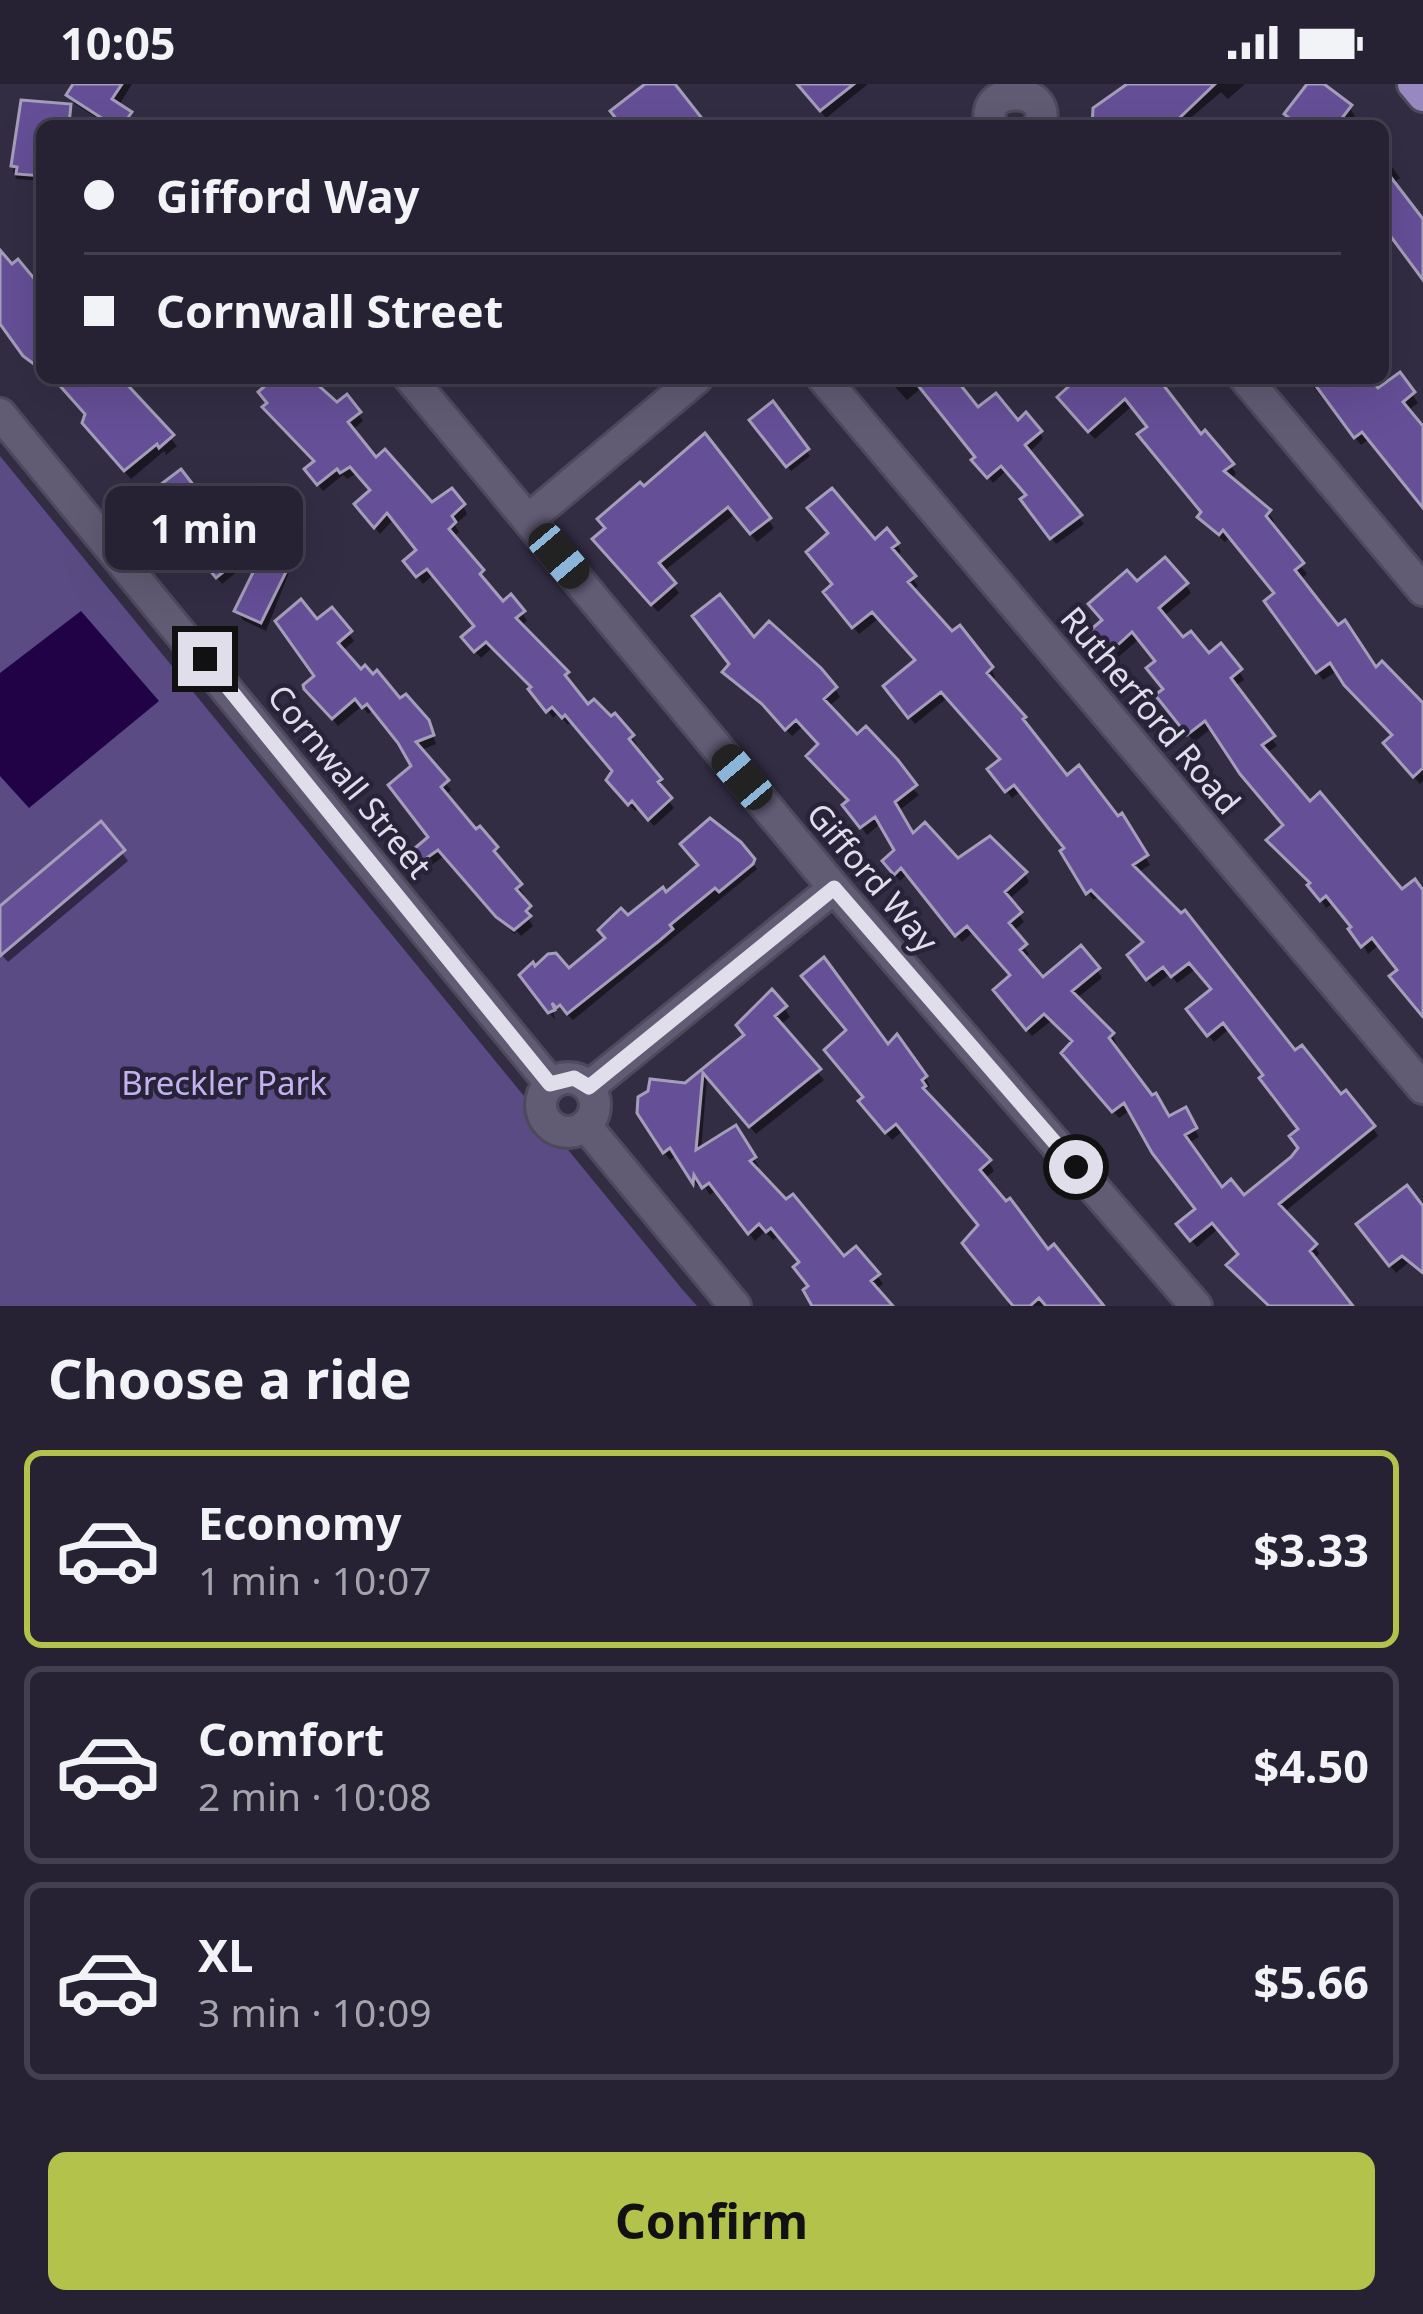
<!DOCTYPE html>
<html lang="en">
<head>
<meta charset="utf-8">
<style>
  body { margin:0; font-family:"Noto Sans",sans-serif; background:#2e2a3b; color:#f1f3f6; height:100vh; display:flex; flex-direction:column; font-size:45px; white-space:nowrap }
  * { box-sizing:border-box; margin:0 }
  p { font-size:39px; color:#a4a4ac }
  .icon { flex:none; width:66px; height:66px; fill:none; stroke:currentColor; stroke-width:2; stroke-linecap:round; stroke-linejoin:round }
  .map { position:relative; height:1222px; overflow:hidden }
  .details { display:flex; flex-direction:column; background:#262233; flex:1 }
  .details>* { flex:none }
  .hud { position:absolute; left:36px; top:36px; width:1353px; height:264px; border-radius:18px; box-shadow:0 12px 48px #0002,0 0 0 3px #423f4e; display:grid; align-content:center; height:264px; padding:0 48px; background:#262233 }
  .end { position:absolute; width:54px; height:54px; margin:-27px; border:15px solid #e1deec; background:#111; box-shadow:0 0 0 6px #111 }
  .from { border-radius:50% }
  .bubble { position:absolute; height:84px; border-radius:18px; background:#262233; box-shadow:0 12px 48px #0002,0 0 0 3px #423f4e; font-size:39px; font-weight:700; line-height:84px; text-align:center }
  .car { position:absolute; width:36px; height:72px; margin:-36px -18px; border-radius:15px; box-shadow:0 0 9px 3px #0007; background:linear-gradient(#222 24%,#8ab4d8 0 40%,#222 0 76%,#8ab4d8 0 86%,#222 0) }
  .hud b { display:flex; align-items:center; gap:42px; height:114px; font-size:45px }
  .hud b+b { border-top:3px solid #423f4e }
  .hud i { width:30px; height:30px; background:#f1f3f6 }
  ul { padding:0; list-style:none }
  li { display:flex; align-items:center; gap:36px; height:198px; margin:0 24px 18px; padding:0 24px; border:6px solid #423f4e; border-radius:18px }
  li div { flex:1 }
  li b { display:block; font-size:45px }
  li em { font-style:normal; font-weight:700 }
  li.selected { border-color:#b3c24b }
  li>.icon { width:108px; height:108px; stroke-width:1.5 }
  h2 { padding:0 48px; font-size:54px; line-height:144px }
  .button { display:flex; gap:24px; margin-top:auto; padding:24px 48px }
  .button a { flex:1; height:138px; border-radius:18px; background:#b3c24b; color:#111; font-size:48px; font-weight:700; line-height:138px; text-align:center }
  .status { display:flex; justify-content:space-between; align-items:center; height:84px; padding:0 60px; background:#262233; direction:ltr }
  .status svg { height:33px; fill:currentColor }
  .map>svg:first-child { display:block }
  .green { fill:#5b4b84 }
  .water { fill:#210247 }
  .shadow { fill:#0007 }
  .building { fill:#654f97; stroke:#a59eba; stroke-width:3 }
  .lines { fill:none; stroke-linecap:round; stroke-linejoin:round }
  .minor-casing { stroke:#4e495c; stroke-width:36 }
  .major-casing { stroke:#4e495c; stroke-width:36 }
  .minor { stroke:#615b74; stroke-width:30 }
  .major { stroke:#9789c0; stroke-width:30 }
  .route { stroke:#e1deec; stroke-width:15 }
  .labels { text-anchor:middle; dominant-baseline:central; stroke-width:9; stroke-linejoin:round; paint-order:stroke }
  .street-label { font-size:33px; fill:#e1deec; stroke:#292339 }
  .park-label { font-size:33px; fill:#c2b3f0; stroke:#292339 }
</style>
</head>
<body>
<div class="status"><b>10:05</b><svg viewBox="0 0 49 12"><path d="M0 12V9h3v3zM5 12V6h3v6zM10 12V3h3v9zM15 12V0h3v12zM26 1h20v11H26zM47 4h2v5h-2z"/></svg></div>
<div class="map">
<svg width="1423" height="1222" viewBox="0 0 1423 1222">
  <rect width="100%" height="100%" fill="#332d44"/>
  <path class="green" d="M0 372 682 1205 697 1222H0Z"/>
  <path class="water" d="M81 527 159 617 29 724 0 692V589Z"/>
  <g class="shadow">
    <path d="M76 0H132L118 23 129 30 133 42H109L75 20 69 11Z"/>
    <path d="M800 0H868L826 34Z"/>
    <path d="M1129 0H1245L1228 15 1221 8 1187 37 1186 42H1095Z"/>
    <path d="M1310 0H1319L1349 23 1355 32 1347 42 1293 40 1287 30Z"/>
    <path d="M24 19 69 23 72 28 71 42H42V97L17 95 13 89Z"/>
    <path d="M1383 71 1400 94 1393 100 1423 139V194L1383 139Z"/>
    <path d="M1399 292 1418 319 1407 327 1423 347V420L1369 355 1361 361 1306 294H1367L1377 308Z"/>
    <path d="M46 294H118L177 362 166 371 164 367 131 395 88 345 83 336 87 332 58 299 55 302Z"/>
    <path d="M265 294H307L337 322 358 329 363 337 351 347 376 377 432 422H463L467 430 455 441 459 448 453 453 481 488 484 498 503 522 522 529 527 537 520 542 566 590 571 598 568 600 587 625 611 636 615 633 632 653 637 661 633 664 660 696 664 704 661 707 674 724 654 742 639 724 635 727 615 704V688L572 637 568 641 558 629 553 634 533 605 492 564 481 574 470 562 477 544 433 491 423 500 412 486 419 467 394 435 380 450 362 428 372 408 356 390 347 395 343 391 323 407 313 394 316 379 270 331 271 301Z"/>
    <path d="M887 294H925L927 299 907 316Z"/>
    <path d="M1077 294H1163L1158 299 1201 354 1231 381 1236 390 1230 396 1268 428 1274 437 1270 442 1307 490 1299 496 1376 587 1423 621V697L1420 700 1387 660 1394 653 1353 611 1337 587 1323 596 1273 527 1276 511 1230 453 1225 458 1206 442 1201 433 1203 430 1132 322 1095 355 1066 323 1060 314 1079 297Z"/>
    <path d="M773 322 810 372 791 387 756 342Z"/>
    <path d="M978 327 1040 348 1043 355 1028 369 1084 440 1056 460 1028 423 1029 412 1006 387 993 399 941 328Z"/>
    <path d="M705 353 774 444 757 458 735 430 663 488 679 509 658 528 601 465 643 407Z"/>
    <path d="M152 421 234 427 242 440 224 456 245 481 222 500 183 451 178 455Z"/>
    <path d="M294 454 299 463 266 547 243 536 238 527Z"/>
    <path d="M874 459 897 460 901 468 896 473 918 502 912 507 952 551 991 585 995 593 990 597 1023 634 1066 695 1117 736 1121 733 1150 781 1137 789 1295 970 1341 1015 1346 1011 1373 1044 1378 1052 1283 1129 1315 1162 1319 1170 1313 1176 1348 1222 1265 1221 1235 1190 1230 1181 1240 1172 1218 1145 1197 1163 1185 1149 1197 1127 1131 1026 1119 1034 1070 977 1074 960 1051 937 1032 952 1001 914 1012 893 973 848 962 858 907 790 900 797 890 786 898 767 881 739 867 751 851 729 850 718 814 681 821 662 803 642 792 652 770 628 731 597 726 588 754 558 835 605 840 613 828 623 919 711 897 728 912 754 957 778 1025 790 1029 798 1008 816 1024 838 1012 848 1029 870 1024 874 1042 897 1097 886 1102 894 1076 915 1112 950 1116 959 1112 963 1168 1036 1184 1027 1199 1053 1187 1060 1222 1107 1244 1115 1301 1065V1046L1229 945 1214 958 1195 934 1214 907 1196 885 1177 899 1170 890 1153 903 1135 880 1145 860 1098 813 1093 816 1064 768 1067 766 1021 707 1012 714 996 694 1002 677 947 614 915 640 891 611 918 578 878 535 859 550 831 517Z"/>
    <path d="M1186 501 1191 509 1163 533 1183 557 1239 587 1244 596 1234 603 1277 662 1265 670 1310 722 1402 809 1423 811V932L1400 888 1379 861 1368 870 1354 844 1333 819 1326 824 1312 801 1275 765 1270 756 1286 742 1212 644 1194 658 1164 620 1165 606 1158 579 1139 555 1114 577 1097 558 1137 502Z"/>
    <path d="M332 527 354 557 342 567 360 589 432 648 436 660 419 667 451 706 444 712 476 749 495 765 500 773 497 775 524 810 520 814 533 832 529 836 533 842 521 852 517 847 514 850 444 772 417 792 411 784 431 754 415 682 406 666 373 626 368 630 362 622 338 642 312 610 317 593V539Z"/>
    <path d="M101 741 128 777 8 878 0 869V827Z"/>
    <path d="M752 777 757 785 573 936 551 916 555 936 527 900 569 888 627 835 665 812Z"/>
    <path d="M784 924 790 933 779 942 824 996 756 1050 707 993 701 1067 735 1045 759 1083 755 1086 844 1176 877 1191 883 1200 875 1206 889 1222H813L800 1179 778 1152 773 1156 765 1147 755 1157 716 1107 710 1111 699 1094 698 1103 677 1071 670 1076 653 1054 686 1002Z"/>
    <path d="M888 965 925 993 930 1002 925 1006 928 1013 989 1078 994 1087 984 1095 1048 1169 1106 1222H1009L981 1142 903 1047 892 1056 867 1026Z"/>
    <path d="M1423 1127V1191L1408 1179 1396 1189 1365 1149Z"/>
  </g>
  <g class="building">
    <path d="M73 0H122L112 15 132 28 122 42H114L66 11Z"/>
    <path d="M645 0H675L708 42H622L610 27Z"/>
    <path d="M797 0H854L820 27Z"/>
    <path d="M1127 0H1215L1171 42H1092L1093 24Z"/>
    <path d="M1307 0H1324L1352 21 1336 42H1299L1284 30Z"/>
    <path d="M21 16 71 20 69 42H42V92L16 90 17 83 11 82Z"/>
    <path d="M1383 83 1423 135V196L1383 142Z"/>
    <path d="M0 166 12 180 18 175 42 204V286L23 272 0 240Z"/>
    <path d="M1400 288 1415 308 1403 318 1423 342V424L1362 348 1354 354 1310 294H1370L1378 304Z"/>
    <path d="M53 294H121L174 351 159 364 157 360 124 387 82 339 85 330Z"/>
    <path d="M274 294H310L337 318 347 310 361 328 348 338 376 373 385 365 432 418 452 404 465 420 452 432 456 438 449 445 484 486 480 490 503 517 511 510 525 527 516 534 569 588 565 591 588 620 594 615 611 632 615 629 634 651 629 655 662 695 658 698 672 714 648 736 632 717 628 721 606 696 612 687 565 631 562 634 552 623 546 628 528 605 531 603 486 558 474 568 461 553 474 542 427 485 416 493 403 477 416 466 387 429 374 444 354 420 370 406 350 383 340 389 337 385 317 401 304 385 314 377 262 323 267 319 258 308Z"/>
    <path d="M912 294H955L978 323 996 309 1018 336 1026 328 1042 347 1025 361 1082 431 1050 455 1020 415 1026 411 1001 382 987 394 971 376 975 373Z"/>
    <path d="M1078 294H1158L1201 350 1205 346 1234 380 1224 387 1271 426 1266 432 1304 479 1295 486 1338 541 1345 536 1376 583 1382 577 1423 619V684L1413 693 1383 659 1392 651 1344 601 1330 579 1316 589 1264 517 1274 509 1223 446 1219 451 1197 433 1201 428 1137 350 1147 343 1125 315 1088 348 1057 313Z"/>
    <path d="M773 317 809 365 786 383 749 336Z"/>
    <path d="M705 349 771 434 750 450 728 423 659 479 676 499 651 521 592 455 605 444 597 435 640 398 644 402Z"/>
    <path d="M181 385 211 424 225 412 240 431 221 448 243 472 216 494 177 445 172 449 144 413Z"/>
    <path d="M832 404 875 455 887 444 899 459 892 464 916 492 908 498 952 547 960 541 993 583 987 589 1026 633 1023 635 1067 691 1079 681 1118 732 1122 729 1148 771 1133 781 1181 829 1185 826 1295 966 1302 961 1341 1010 1346 1006 1375 1042 1279 1120 1317 1160 1310 1167 1353 1222H1269L1226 1181 1238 1170 1212 1139 1190 1157 1176 1140 1195 1125 1152 1069 1124 1019 1112 1028 1061 969 1072 957 1044 930 1026 946 993 906 1010 891 967 842 955 852 901 784 894 791 882 777 894 766 875 733 860 744 842 721 848 716 806 672 818 660 796 636 785 646 762 620 722 588 729 580 692 532 720 510 754 553 769 537 821 584 837 603 824 615 857 650 866 642 898 676 917 701 895 718 913 749 925 738 958 774 990 752 1027 788 1005 808 1022 828 1009 839 1027 860 1020 866 1043 893 1081 861 1100 884 1072 907 1114 949 1109 954 1152 1011 1156 1009 1169 1032 1186 1023 1197 1044 1185 1051 1222 1103 1231 1095 1244 1111 1291 1073 1298 1064 1289 1052 1298 1045 1259 994 1263 991 1223 939 1207 952 1186 925 1211 905 1189 879 1171 893 1163 883 1146 896 1127 871 1143 858 1091 806 1086 810 1060 767 1064 764 1014 701 1005 708 987 685 1000 675 941 608 908 634 883 602 915 576 872 528 852 544 823 508 832 500 806 468 828 449 807 424Z"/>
    <path d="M279 448 296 451 287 486 261 539 234 527 269 456Z"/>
    <path d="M1165 473 1188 499 1159 524 1183 553 1191 547 1209 569 1221 559 1242 585 1231 594 1275 652 1262 661 1310 717 1320 708 1402 805 1415 795 1423 806V933L1389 892 1397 886 1372 854 1361 863 1348 845 1351 843 1326 812 1320 817 1307 801 1310 799 1266 756 1283 741 1240 690 1205 637 1187 651 1155 611 1163 605 1146 584 1155 577 1132 548 1108 570 1088 548 1102 536 1088 520 1127 486 1137 497Z"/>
    <path d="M301 515 317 535 332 523 352 547 338 559 361 585 365 581 373 590 377 586 400 614 406 610 429 636 434 651 416 658 449 696 441 703 476 745 480 742 498 763 494 767 522 800 516 805 531 822 526 827 531 832 514 846 496 833 438 766 411 785 402 775 428 753 388 701 411 682 398 659 367 620 362 624 355 615 332 635 304 605 303 601 314 592 275 537Z"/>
    <path d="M710 734 741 758 755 775 753 780 719 808 715 804 670 841 673 845 659 857 567 930 560 921 556 924 552 919 555 926 548 929 519 891 533 878 535 882 548 870 556 869 569 884 605 854 598 846 621 824 628 831 663 803 666 808 698 781 680 760Z"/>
    <path d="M101 737 125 766 0 872V822Z"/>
    <path d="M824 873 888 960 897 950 927 992 922 996 926 1002 923 1004 991 1076 980 1086 1006 1117 1010 1114 1048 1165 1054 1160 1104 1222H1046L1039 1214 1030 1222H1013L969 1168 962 1159 978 1141 896 1040 885 1049 858 1017 863 1013 824 966 846 946 801 892Z"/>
    <path d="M772 905 787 922 775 932 821 985 749 1043 703 989 696 1066 736 1041 756 1073 750 1077 786 1115 793 1110 844 1172 856 1162 880 1190 871 1197 893 1222H812L803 1206 808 1202 793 1183 799 1178 771 1144 766 1148 759 1140 748 1150 709 1099 702 1104 694 1091 693 1100 670 1064 663 1069 637 1029 638 1013 648 1007 650 995 685 999 744 951 736 941Z"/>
    <path d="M1407 1101 1423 1122V1189L1402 1172 1389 1182 1356 1140Z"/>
  </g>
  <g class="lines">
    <defs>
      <g id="minor">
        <path d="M992 42C974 0 1057 0 1039 42"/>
        <path d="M410 294 834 804 1196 1222"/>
        <path d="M823 294 1423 1004"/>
        <path d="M1245 294 1423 506"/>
        <path d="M0 330 551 1000"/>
        <path d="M529 435 697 294"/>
        <circle cx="568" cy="1021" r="27"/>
        <path d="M589 1003 834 804"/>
        <path d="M586 1042 735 1222"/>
      </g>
      <path id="major" d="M1413 0 1423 12"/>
    </defs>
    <use href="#minor" class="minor-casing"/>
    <use href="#major" class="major-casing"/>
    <use href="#minor" class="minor"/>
    <use href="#major" class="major"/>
  </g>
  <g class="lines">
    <path class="route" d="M205 575 550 1000 574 994 589 1003 834 804 1076 1083"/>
  </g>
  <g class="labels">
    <g class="street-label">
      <text transform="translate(1151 626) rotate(50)">Rutherford Road</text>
      <text transform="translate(350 697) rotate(51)">Cornwall Street</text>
      <text transform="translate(873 793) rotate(50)">Gifford Way</text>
    </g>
    <g class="park-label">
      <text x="224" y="998">Breckler Park</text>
    </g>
  </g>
</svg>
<i class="end from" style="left:1076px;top:1083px"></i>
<i class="end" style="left:205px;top:575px"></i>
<div class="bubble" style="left:105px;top:402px;width:198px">1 min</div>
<i class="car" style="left:559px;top:472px;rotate:140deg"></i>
<i class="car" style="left:742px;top:693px;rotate:320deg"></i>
<div class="hud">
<b><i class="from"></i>Gifford Way</b>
<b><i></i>Cornwall Street</b>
</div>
</div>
<section class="details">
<h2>Choose a ride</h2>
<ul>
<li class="selected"><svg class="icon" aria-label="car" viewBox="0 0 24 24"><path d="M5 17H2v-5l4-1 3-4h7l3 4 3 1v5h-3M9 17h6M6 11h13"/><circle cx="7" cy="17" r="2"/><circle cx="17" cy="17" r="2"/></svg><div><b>Economy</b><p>1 min · 10:07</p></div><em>$3.33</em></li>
<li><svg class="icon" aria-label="car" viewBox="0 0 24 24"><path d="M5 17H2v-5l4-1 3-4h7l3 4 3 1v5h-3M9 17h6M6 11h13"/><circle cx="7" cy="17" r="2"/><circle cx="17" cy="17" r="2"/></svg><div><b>Comfort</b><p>2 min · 10:08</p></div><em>$4.50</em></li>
<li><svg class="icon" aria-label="car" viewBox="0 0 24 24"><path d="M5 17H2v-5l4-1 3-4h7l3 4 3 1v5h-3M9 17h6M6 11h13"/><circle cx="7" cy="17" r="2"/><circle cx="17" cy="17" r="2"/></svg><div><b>XL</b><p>3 min · 10:09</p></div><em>$5.66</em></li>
</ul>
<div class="button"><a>Confirm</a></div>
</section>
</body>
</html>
